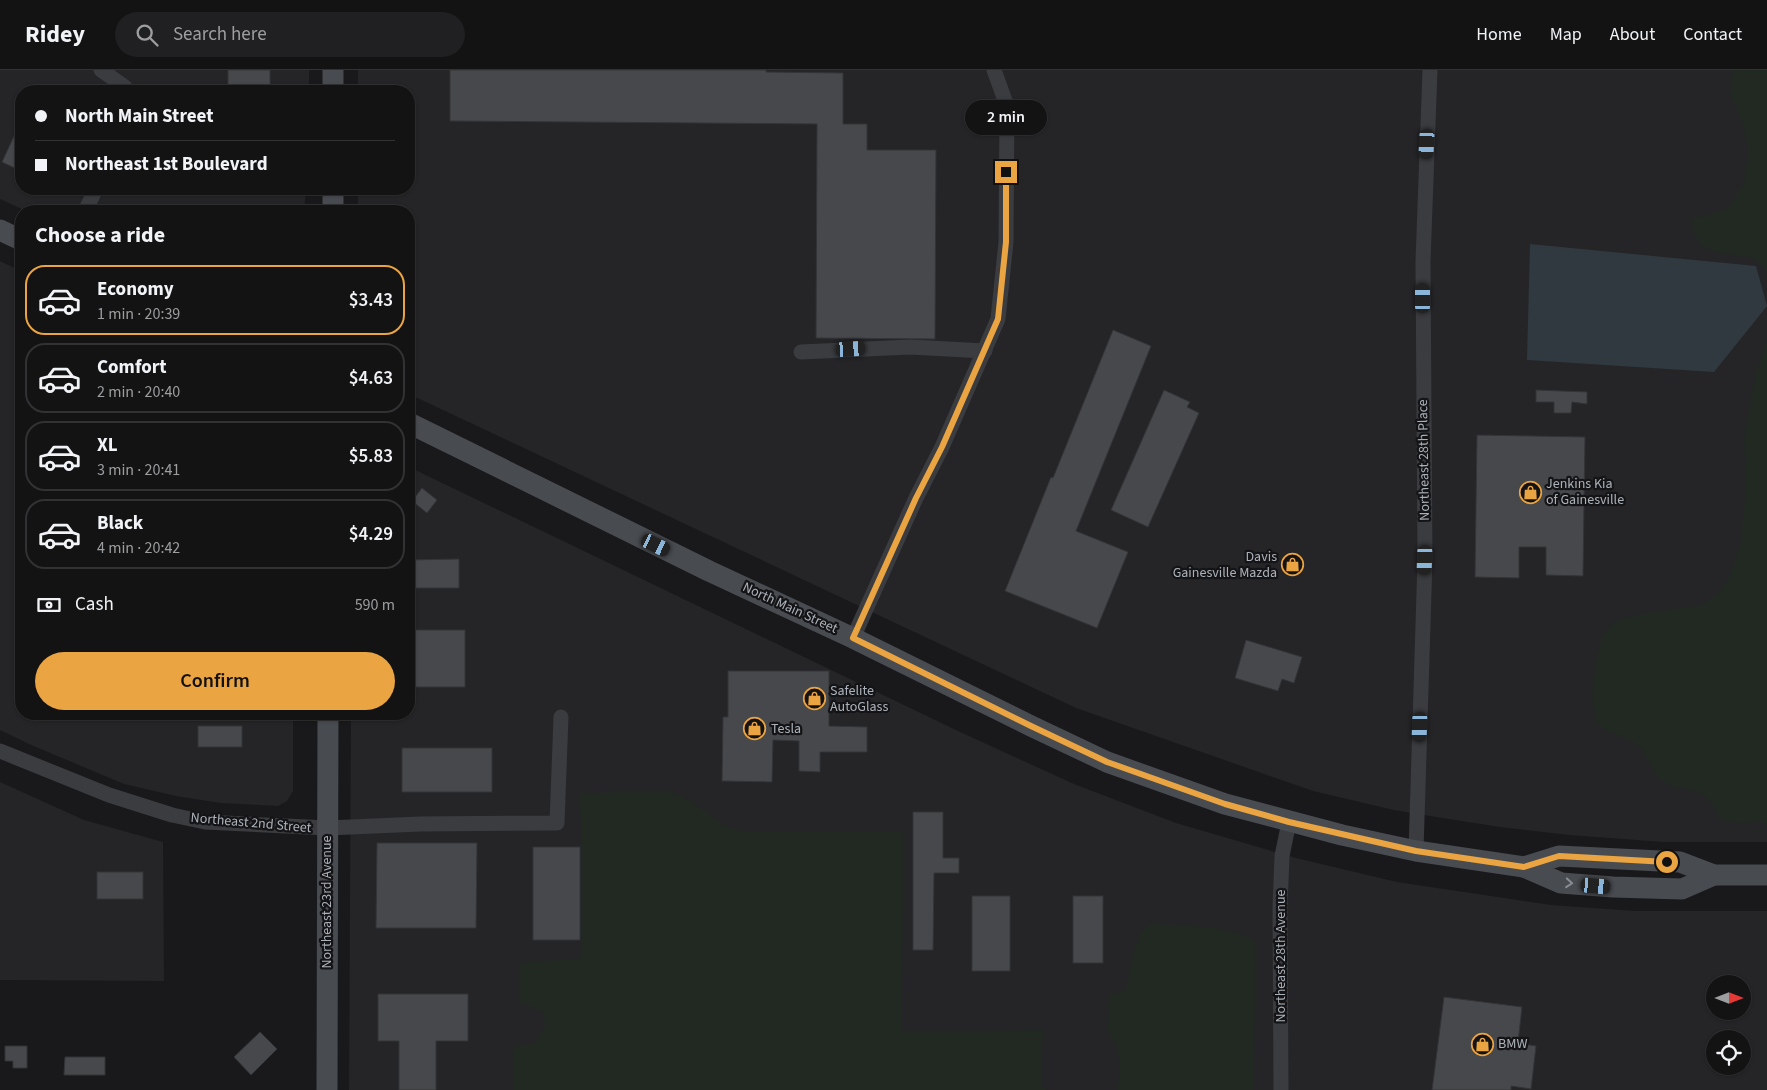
<!DOCTYPE html>
<html lang="en">
<head>
<meta charset="utf-8">
<style>
  body { margin:0; font-family:"Source Sans 3",sans-serif; background:#202022; color:#f1f3f6; height:100vh; display:flex; flex-direction:column; font-size:19px; white-space:nowrap }
  * { box-sizing:border-box; margin:0 }
  p { font-size:16px; color:#9d9ea0 }
  .icon { flex:none; width:28px; height:28px; fill:none; stroke:currentColor; stroke-width:2; stroke-linecap:round; stroke-linejoin:round }
  .map { position:relative; flex:1; overflow:hidden }
  .details { position:absolute; left:15px; top:135px; width:400px; height:515px; display:flex; flex-direction:column; background:#131314; border-radius:20px; box-shadow:0 1px 4px #0004,0 0 0 1px #323234 }
  .details>* { flex:none }
  .banner { position:absolute; left:15px; top:15px; width:400px; height:110px; border-radius:20px; box-shadow:0 1px 4px #0004,0 0 0 1px #323234; display:grid; align-content:center; height:110px; padding:0 20px; background:#131314 }
  .needle { width:32px; rotate:90deg }
  .tools { position:absolute; left:1706px; top:905px; display:grid; gap:10px }
  .tools a { display:grid; place-items:center; width:45px; height:45px; border-radius:50%; background:#131314; box-shadow:0 1px 4px #0004,0 0 0 1px #323234; font-size:25px }
  .end { position:absolute; width:22px; height:22px; margin:-11px; border:6px solid #eba442; background:#111; box-shadow:0 0 0 2px #111 }
  .from { border-radius:50% }
  .bubble { position:absolute; height:35px; border-radius:18px; background:#131314; box-shadow:0 1px 4px #0004,0 0 0 1px #323234; font-size:16px; font-weight:600; line-height:35px; text-align:center }
  .car { position:absolute; width:15px; height:30px; margin:-15px -8px; border-radius:6px; box-shadow:0 0 4px 1px #0007; background:linear-gradient(#222 24%,#8ab4d8 0 40%,#222 0 76%,#8ab4d8 0 86%,#222 0) }
  .banner b { display:flex; align-items:center; gap:18px; height:48px; font-size:19px }
  .banner b+b { border-top:1px solid #323234 }
  .banner i { width:12px; height:12px; background:#f1f3f6 }
  ul { padding:0; list-style:none }
  li { display:flex; align-items:center; gap:15px; height:70px; margin:0 10px 8px; padding:0 10px; border:2px solid #323234; border-radius:20px }
  li div { flex:1 }
  li b { display:block; font-size:19px }
  li em { font-style:normal; font-weight:600 }
  li.on { border-color:#eba442 }
  li>.icon { width:45px; height:45px; stroke-width:1.5 }
  h2 { padding:0 20px; font-size:22px; line-height:60px }
  .pay { display:flex; align-items:center; gap:12px; height:55px; padding:0 20px; font-size:19px }
  .pay p { margin-inline-start:auto }
  .action { display:flex; gap:10px; margin-top:auto; padding:10px 20px }
  .action a { flex:1; height:58px; border-radius:30px; background:#eba442; color:#111; font-size:20px; font-weight:600; line-height:58px; text-align:center }
  header { display:flex; align-items:center; gap:30px; box-sizing:border-box; height:70px; padding:0 25px; background:#131314; border-bottom:1px solid #323234 }
  header strong { font-size:24px }
  nav { display:flex; gap:28px; margin-inline-start:auto; font-size:18px }
  .search { width:350px; height:45px; background:#202022; display:flex; align-items:center; gap:12px; box-sizing:border-box; padding:0 18px; border-radius:28px; color:#9d9ea0; font-size:19px }
  .map>svg:first-child { display:block }
  .built { fill:#252528; fill-rule:evenodd }
  .green { fill:#212922 }
  .water { fill:#30393f }
  .building { fill:#46484b; stroke:#333437 }
  .lines { fill:none; stroke-linecap:round; stroke-linejoin:round }
  .minor { stroke:#3a3c40; stroke-width:15 }
  .secondary { stroke:#484b50; stroke-width:21 }
  .oneway { stroke:#898e95 }
  .route { stroke:#eba442; stroke-width:6 }
  .labels { text-anchor:middle; dominant-baseline:central; stroke-width:4.5; stroke-linejoin:round; paint-order:stroke }
  .street-label { font-size:14px; fill:#acb2ba; stroke:#141416 }
  .poi-label { font-size:14px; fill:#acb2ba; stroke:#141416; text-anchor:start }
</style>
</head>
<body>
<header>
<strong>Ridey</strong>
<div class="search"><svg class="icon" aria-label="search" viewBox="0 0 24 24"><circle cx="10" cy="10" r="6"/><path d="M15 15l6 6"/></svg>Search here</div>
<nav><a>Home</a><a>Map</a><a>About</a><a>Contact</a></nav>
</header>
<div class="map">
<svg width="1767" height="1020" viewBox="0 0 1767 1020">
  <rect width="100%" height="100%" fill="#19191b"/>
  <g class="built">
    <path d="M0 0H309V21H21V119H306L304 141H26L0 129Z"/>
    <path d="M358 0H1767V772H1663L1569 765 1500 757 1436 747 1394 740 1313 721 1076 638 409 324V141H358V119H409V21H358Z"/>
    <path d="M0 191 21 201V644H293V721L287 731 278 736 220 733 176 726 124 714 29 674 0 660Z"/>
    <path d="M409 397 958 661 1074 714 1176 753 1296 788 1397 812 1551 835 1635 841H1767V1020H349L351 644H409ZM1715 914H1742V941H1715ZM1715 969H1742V996H1715Z"/>
    <path d="M0 712 84 750 163 772 164 911 0 910Z"/>
  </g>
  <g class="green">
    <path d="M1733 0H1767V200L1752 187 1720 183 1701 176 1693 161 1692 150 1729 138 1744 113 1748 81 1743 54 1730 23Z"/>
    <path d="M1767 270V757L1763 751H1752L1744 754 1720 749 1710 731 1702 723 1668 715 1657 706 1641 677 1626 668 1604 660 1596 651 1592 628 1596 593 1602 567 1614 551 1641 544 1702 535 1719 523 1730 505 1740 477 1746 419 1744 368 1756 302Z"/>
    <path d="M637 721H670L693 732 723 755 742 761 903 762 902 962 1043 960 1041 1016 1047 1020H513V977L536 973 545 956 543 942 520 932V893L582 888V763L579 724Z"/>
    <path d="M1153 854C1180 855 1234 856 1255 872L1254 1020H1117C1121 1005 1119 988 1117 973L1111 969 1108 961 1109 924H1116L1125 920C1131 906 1134 865 1146 857 1146 856 1153 854 1153 854Z"/>
  </g>
  <path class="water" d="M1530 174 1756 196 1767 236 1714 302 1527 290Z"/>
  <g class="building">
    <rect x="228" y="0" width="42" height="21"/>
    <path d="M450 0H766V2L843 3V54H867V80H936L935 269 816 268 817 54 450 51Z"/>
    <path d="M21 51V101L2 92Z"/>
    <path d="M1113 260 1151 276 1076 461 1128 482 1097 558 1005 521 1051 407 1053 408Z"/>
    <path d="M1164 320 1190 332 1187 337 1199 343 1148 457 1111 440Z"/>
    <path d="M1536 320 1587 322V334L1572 332 1571 343H1554V332H1536Z"/>
    <path d="M1477 365 1585 367 1583 506 1546 505V477H1519V508L1475 507Z"/>
    <path d="M422 418 437 430 427 443 412 431Z"/>
    <path d="M459 489V518H409V490Z"/>
    <rect x="409" y="560" width="56" height="57"/>
    <path d="M1246 570 1302 587 1294 613 1282 609 1278 621 1235 608Z"/>
    <path d="M728 601H829V656L867 657V682H820V702L799 701V671L773 670 772 712 722 711 723 647H728Z"/>
    <rect x="198" y="656" width="44" height="21"/>
    <rect x="402" y="678" width="90" height="44"/>
    <path d="M913 742H943V788H959V803H934L933 880H913Z"/>
    <path d="M377 773H477L476 858H376Z"/>
    <rect x="533" y="777" width="47" height="93"/>
    <rect x="97" y="802" width="46" height="27"/>
    <rect x="972" y="826" width="38" height="75"/>
    <rect x="1073" y="826" width="30" height="67"/>
    <path d="M378 924H468V971H436V1020H399V971H378Z"/>
    <path d="M1444 927 1522 937 1518 973 1536 976 1531 1019 1511 1016V1020H1432Z"/>
    <path d="M260 962 277 979 251 1005 234 987Z"/>
    <path d="M5 976H27V998H13V991H5Z"/>
    <path d="M65 987H105V1005H64Z"/>
  </g>
  <g class="lines">
    <g class="minor">
      <path d="M101 0 125 17 127 21"/>
      <path d="M85 141 96 119"/>
      <path d="M801 282 910 277 985 281"/>
      <path d="M853 568 916 428 942 377 998 249 1006 172 1007 36 994 0"/>
      <path d="M0 681 109 725 172 745 205 752 328 758 420 754 557 753 561 647"/>
      <path d="M1416 781 1425 490 1423 191 1430 0"/>
      <path d="M1281 1020 1280 837 1282 786 1289 752"/>
    </g>
    <g class="secondary">
      <path d="M333 0V21"/>
      <path d="M333 141V119"/>
      <path d="M0 160 21 170"/>
      <path d="M409 353 709 501 853 568 1031 656 1107 692 1225 734 1342 765 1416 781 1524 797 1561 813 1613 817 1682 819 1714 805"/>
      <path d="M1524 797 1559 786 1680 792 1714 805H1767"/>
      <path d="M327 1020 328 644"/>
    </g>
  </g>
  <defs><path id="oneway-chevron" d="M-2-3.5L2.5 0L-2 3.5" fill="none" stroke-width="1.6" stroke-linecap="round" stroke-linejoin="round" transform="scale(1.25)"/></defs>
  <use class="oneway" href="#oneway-chevron" transform="translate(1569 813) rotate(5)"/>
  <g class="lines">
    <path class="route" d="M1006 102V172L998 249 942 377 916 428 853 568 1031 656 1107 692 1225 734 1289 752 1416 781 1524 797 1559 786 1667 792"/>
  </g>
  <defs>
    <symbol id="shop-ring" viewBox="-11 -11 22 22"><circle r="9.5" fill="#141416" stroke="#eba442" stroke-width="1.5"/><path d="M-5-2.5h2.3a2.7 3.5 0 0 1 5.4 0H5L5.5 6h-11ZM-1.5-2.5h3a1.5 2.3 0 0 0-3 0Z" fill="#eba442"/></symbol>
  </defs>
  <g fill-rule="evenodd">
    <use href="#shop-ring" x="1518" y="410" width="25" height="25"/>
    <use href="#shop-ring" x="1280" y="482" width="25" height="25"/>
    <use href="#shop-ring" x="802" y="616" width="25" height="25"/>
    <use href="#shop-ring" x="742" y="646" width="25" height="25"/>
    <use href="#shop-ring" x="1470" y="962" width="25" height="25"/>
  </g>
  <g class="labels">
    <g class="street-label">
      <text transform="translate(1424 390) rotate(-91)">Northeast 28th Place</text>
      <text transform="translate(790 538) rotate(25)">North Main Street</text>
      <text transform="translate(251 753) rotate(5)">Northeast 2nd Street</text>
      <text transform="translate(327 832) rotate(-90)">Northeast 23rd Avenue</text>
      <text transform="translate(1281 886) rotate(-90)">Northeast 28th Avenue</text>
    </g>
    <g class="poi-label">
      <text x="1546" y="414">Jenkins Kia<tspan x="1546" dy="16">of Gainesville</tspan></text>
      <text x="1277" y="487" text-anchor="end">Davis<tspan x="1277" dy="16">Gainesville Mazda</tspan></text>
      <text x="830" y="621">Safelite<tspan x="830" dy="16">AutoGlass</tspan></text>
      <text x="771" y="659">Tesla</text>
      <text x="1498" y="974">BMW</text>
    </g>
  </g>
</svg>
<div class="tools">
<a><svg class="needle" viewBox="-14 -14 28 28"><path d="M0-13l5 13h-10z" fill="#e53935"/><path d="M0 13l5-13h-10z" fill="#9d9ea0"/></svg></a>
<a><svg class="icon" aria-label="locate" viewBox="0 0 24 24"><circle cx="12" cy="12" r="6"/><path d="M12 2v4M12 18v4M2 12h4M18 12h4"/></svg></a>
</div>
<i class="end from" style="left:1667px;top:792px"></i>
<i class="end" style="left:1006px;top:102px"></i>
<div class="bubble" style="left:965px;top:30px;width:82px">2 min</div>
<i class="car" style="left:1427px;top:74px;rotate:183deg"></i>
<i class="car" style="left:1423px;top:228px;rotate:0deg"></i>
<i class="car" style="left:851px;top:279px;rotate:87deg"></i>
<i class="car" style="left:656px;top:475px;rotate:116deg"></i>
<i class="car" style="left:1425px;top:490px;rotate:182deg"></i>
<i class="car" style="left:1420px;top:657px;rotate:182deg"></i>
<i class="car" style="left:1596px;top:816px;rotate:95deg"></i>
<div class="banner">
<b><i class="from"></i>North Main Street</b>
<b><i></i>Northeast 1st Boulevard</b>
</div>
<section class="details">
<h2>Choose a ride</h2>
<ul>
<li class="on"><svg class="icon" aria-label="car" viewBox="0 0 24 24"><path d="M5 17H2v-5l4-1 3-4h7l3 4 3 1v5h-3M9 17h6M6 11h13"/><circle cx="7" cy="17" r="2"/><circle cx="17" cy="17" r="2"/></svg><div><b>Economy</b><p>1 min · 20:39</p></div><em>$3.43</em></li>
<li><svg class="icon" aria-label="car" viewBox="0 0 24 24"><path d="M5 17H2v-5l4-1 3-4h7l3 4 3 1v5h-3M9 17h6M6 11h13"/><circle cx="7" cy="17" r="2"/><circle cx="17" cy="17" r="2"/></svg><div><b>Comfort</b><p>2 min · 20:40</p></div><em>$4.63</em></li>
<li><svg class="icon" aria-label="car" viewBox="0 0 24 24"><path d="M5 17H2v-5l4-1 3-4h7l3 4 3 1v5h-3M9 17h6M6 11h13"/><circle cx="7" cy="17" r="2"/><circle cx="17" cy="17" r="2"/></svg><div><b>XL</b><p>3 min · 20:41</p></div><em>$5.83</em></li>
<li><svg class="icon" aria-label="car" viewBox="0 0 24 24"><path d="M5 17H2v-5l4-1 3-4h7l3 4 3 1v5h-3M9 17h6M6 11h13"/><circle cx="7" cy="17" r="2"/><circle cx="17" cy="17" r="2"/></svg><div><b>Black</b><p>4 min · 20:42</p></div><em>$4.29</em></li>
</ul>
<div class="pay"><svg class="icon" aria-label="cash" viewBox="0 0 24 24"><path d="M3 7h18v10H3z"/><circle cx="12" cy="12" r="2"/></svg>Cash<p>590 m</p></div>
<div class="action"><a>Confirm</a></div>
</section>
</div>
</body>
</html>
